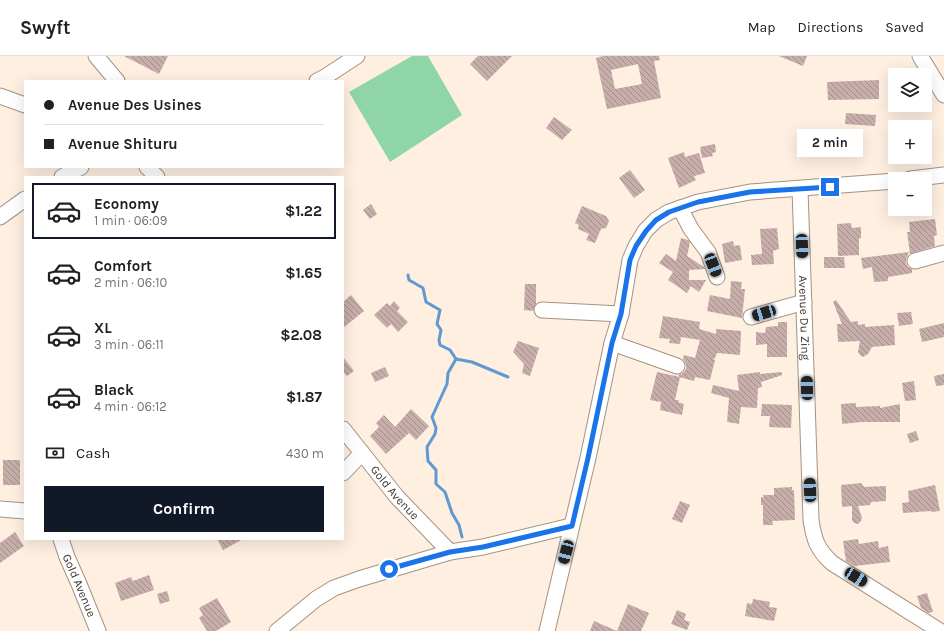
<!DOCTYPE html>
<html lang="en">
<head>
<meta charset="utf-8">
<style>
  body { margin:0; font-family:Karla,sans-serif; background:#f2f2f2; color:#202124; height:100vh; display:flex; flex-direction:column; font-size:15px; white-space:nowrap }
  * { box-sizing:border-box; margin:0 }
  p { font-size:13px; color:#757577 }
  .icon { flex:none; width:22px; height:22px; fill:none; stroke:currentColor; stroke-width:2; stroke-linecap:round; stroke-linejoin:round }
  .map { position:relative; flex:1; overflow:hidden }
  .side { position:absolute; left:24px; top:120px; width:320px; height:364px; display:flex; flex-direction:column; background:#fff; border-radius:0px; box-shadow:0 4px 16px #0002 }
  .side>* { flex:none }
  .hud { position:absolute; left:24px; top:24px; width:320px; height:88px; border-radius:0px; box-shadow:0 4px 16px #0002; display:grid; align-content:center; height:88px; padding:0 20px; background:#fff }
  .fabs { position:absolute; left:888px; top:12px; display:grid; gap:8px }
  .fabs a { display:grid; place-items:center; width:44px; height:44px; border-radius:0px; background:#fff; box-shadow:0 4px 16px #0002; font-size:20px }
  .end { position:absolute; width:18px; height:18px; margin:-9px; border:5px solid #1a73e8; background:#fff; box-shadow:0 0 0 2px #fff }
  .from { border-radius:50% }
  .bubble { position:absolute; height:28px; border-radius:0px; background:#fff; box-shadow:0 4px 16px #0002; font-size:13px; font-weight:700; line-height:28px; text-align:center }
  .car { position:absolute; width:12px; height:24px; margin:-12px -6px; border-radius:5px; box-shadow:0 0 3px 1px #0007; background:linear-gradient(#222 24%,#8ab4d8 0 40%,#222 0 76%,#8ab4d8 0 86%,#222 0) }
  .hud b { display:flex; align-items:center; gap:14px; height:38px; font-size:15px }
  .hud b+b { border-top:1px solid #e0e0e0 }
  .hud i { width:10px; height:10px; background:#202124 }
  ul { padding:7px 0 0; list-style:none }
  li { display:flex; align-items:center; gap:12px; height:56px; margin:0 8px 6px; padding:0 12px; border:2px solid transparent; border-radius:0px }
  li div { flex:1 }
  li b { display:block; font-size:15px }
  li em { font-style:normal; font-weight:700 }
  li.selected { border-color:#111827 }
  li>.icon { width:36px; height:36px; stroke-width:1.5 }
  .pay { display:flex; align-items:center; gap:10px; height:44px; padding:0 20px; font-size:15px }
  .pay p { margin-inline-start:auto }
  .cta { display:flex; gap:8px; margin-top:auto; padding:8px 20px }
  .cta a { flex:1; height:46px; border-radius:0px; background:#111827; color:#fff; font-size:16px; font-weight:700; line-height:46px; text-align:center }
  header { display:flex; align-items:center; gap:24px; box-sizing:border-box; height:56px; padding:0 20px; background:#fff; border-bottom:1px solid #e0e0e0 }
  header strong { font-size:19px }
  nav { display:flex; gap:22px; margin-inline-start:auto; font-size:14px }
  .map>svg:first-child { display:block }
  .garden { fill:#90d5a5 }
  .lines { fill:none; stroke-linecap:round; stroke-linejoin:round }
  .stream { stroke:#5f99d0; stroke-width:3 }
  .building { fill:url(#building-back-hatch); fill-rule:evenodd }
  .minor-casing { stroke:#a39383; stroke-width:17 }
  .minor { stroke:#fff; stroke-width:15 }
  .route { stroke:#1a73e8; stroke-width:5 }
  .labels { text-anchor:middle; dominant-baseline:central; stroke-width:3; stroke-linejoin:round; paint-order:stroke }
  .street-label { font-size:12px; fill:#3d362f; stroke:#fff }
</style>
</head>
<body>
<header>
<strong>Swyft</strong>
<nav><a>Map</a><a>Directions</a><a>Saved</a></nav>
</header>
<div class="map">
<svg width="944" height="575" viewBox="0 0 944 575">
  <defs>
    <pattern id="building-back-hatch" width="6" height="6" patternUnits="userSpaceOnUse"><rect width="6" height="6" fill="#c7aeaa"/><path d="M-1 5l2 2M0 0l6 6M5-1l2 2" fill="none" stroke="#a38e8b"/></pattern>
  </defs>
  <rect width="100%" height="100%" fill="#feefe1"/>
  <path class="garden" d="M412 0H428L462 59 390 106 349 36Z"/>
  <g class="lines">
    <g class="stream">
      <path d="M408 219 409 224 423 232 426 246 440 254 437 268 441 274 439 284 440 289 450 294 456 303 448 317 447 328 432 361 436 372 435 378 427 391 428 405 436 414V428L445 436 452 457 459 469 462 481"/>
      <path d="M456 303 472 306 508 321"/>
    </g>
  </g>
  <g class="building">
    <path d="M124 0H168L159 18Z"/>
    <path d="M478 0H512L487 25 470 8Z"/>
    <path d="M603 0H659L660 4 654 5 661 42 607 53 596 2ZM638 8 642 28 615 33 611 14Z"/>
    <path d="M779 0H807L803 10Z"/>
    <path d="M879 24V43L828 44 827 26Z"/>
    <path d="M846 57 876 59 875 70 845 68Z"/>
    <path d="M554 61 572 74 562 84 546 72Z"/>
    <path d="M715 88 716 96 712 97 713 100 702 102 700 91Z"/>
    <path d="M684 96 685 101 699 97 705 117 694 120 696 124 679 132 668 102Z"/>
    <path d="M630 114 645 134 634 142 619 122Z"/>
    <path d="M371 148 377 158 370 163 363 154Z"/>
    <path d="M582 150 606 160 609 165 606 172 601 173 595 187 586 184 589 178 578 173 579 169 575 167Z"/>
    <path d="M935 163 937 179 934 180 935 190 910 198 907 176H910L909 166Z"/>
    <path d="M851 167 852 172 861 171V182H859V199L838 200 837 168Z"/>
    <path d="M777 172 779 193 773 195 774 208 752 209 751 199 762 198 760 173Z"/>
    <path d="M681 182 688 184 690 186 687 200 704 211 705 213 689 214V224H706L699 236 691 230 687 237 668 224 673 216 659 207 666 198 676 205Z"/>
    <path d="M733 185 734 190 740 189 742 204 725 207 722 188Z"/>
    <path d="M909 196 906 203V207L908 211 912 213V217L888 221V225L874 226 872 211 863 213 861 202Z"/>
    <path d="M824 201H844L845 212H824Z"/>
    <path d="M731 225 742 226 741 233H745L742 262 707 255 710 239 730 243Z"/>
    <path d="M525 228H536V248L533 255 524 254Z"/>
    <path d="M351 239 364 255 343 272V246Z"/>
    <path d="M836 244 851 266 858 265V269L865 268V271L894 269 895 289 872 291 868 298 863 301 860 299 858 296 860 285 838 286 837 268H842L833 246Z"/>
    <path d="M394 245 400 252 397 255 408 266 398 276 391 268 387 272 374 259 387 247 390 250Z"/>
    <path d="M911 256 913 268 899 270 897 257Z"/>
    <path d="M663 260 700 266 699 273 716 278V273L741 275 740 299 717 297 715 302 713 303 715 304 710 324 695 321 694 325 679 321V319L683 317 686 313V308L683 303 684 299 695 302 700 284 681 281 680 288 669 287 670 283 659 282Z"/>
    <path d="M778 266H787V301H767V288L756 289V276L765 277 766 271 778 270Z"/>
    <path d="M944 267V281L922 286 919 273Z"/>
    <path d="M518 285 539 292 530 320 522 317 524 308 513 296Z"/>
    <path d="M343 301 354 315 347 320 343 316Z"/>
    <path d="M385 311 389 320 375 326 371 317Z"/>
    <path d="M657 316 680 321 675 344H679L678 346 684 348 682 359 660 354 661 346 650 344Z"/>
    <path d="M760 316V318L782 316V319L761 326 762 331 758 332 757 352 741 351 739 368 727 366 729 342 711 337 713 329 739 335 737 319Z"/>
    <path d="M944 318V329L936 330 934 320Z"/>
    <path d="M914 325 916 344 905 345 902 327Z"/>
    <path d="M856 347V351L880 350V352L900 348V366H862L842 368 841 348Z"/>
    <path d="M762 348 792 349 791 372 769 371 770 360H761Z"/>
    <path d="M411 353 429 370 416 384 409 377 386 398 370 380 379 371 376 367 384 359 395 371Z"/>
    <path d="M916 375 919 384 910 387 907 378Z"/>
    <rect x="3" y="404" width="17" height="25"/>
    <path d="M861 427 864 431 886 430V445L871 446 870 449 858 450 862 462 861 465 858 468 854 467 852 464V450L842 451 841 429Z"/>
    <path d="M935 429 940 455 931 456V455L903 457 902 447 909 446 908 435Z"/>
    <path d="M792 431V434H794L795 464 772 465 773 469H763V449H761V441H764L763 439H774V432Z"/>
    <path d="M680 445 690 449 682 467 672 463Z"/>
    <path d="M15 476 24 490 0 507V487Z"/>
    <path d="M217 483H243L223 494Z"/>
    <path d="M858 483 859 488 878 485 879 492 888 490 890 506 854 510 846 505 843 485Z"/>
    <path d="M149 519 154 534 121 545 115 527 131 521 133 525Z"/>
    <path d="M167 535 170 545 160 548 157 538Z"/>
    <path d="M927 537 933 556 928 557 921 552 917 540Z"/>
    <path d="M217 542 231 566 216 575H207L199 562 203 559 199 552Z"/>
    <path d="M753 543 770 546 769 551 777 552 774 565 745 560 747 547 752 548Z"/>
    <path d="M628 548 649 557 641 575H590L594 565 617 575Z"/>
    <path d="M677 554 686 558 684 564 690 566 687 574 671 568Z"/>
  </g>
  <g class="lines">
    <defs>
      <g id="minor">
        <path d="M96 0 117 25"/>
        <path d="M920 0 944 39"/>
        <path d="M317 25 325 21 357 0"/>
        <path d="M0 40 25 49"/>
        <path d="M147 111 157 121"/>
        <path d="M62 121 81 111"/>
        <path d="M910 123 944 119"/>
        <path id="s1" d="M800 133 811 464C814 484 817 493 832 507L940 575"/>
        <path d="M680 152 691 173 708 196 717 221"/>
        <path d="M0 161 25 143"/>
        <path d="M915 205 944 197"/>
        <path d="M542 254 621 258"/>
        <path d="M751 261 804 246"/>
        <path d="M612 287 677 310"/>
        <path id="s2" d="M343 373 397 441 450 496"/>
        <path d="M343 417 362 397"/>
        <path d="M0 453 25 455"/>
        <path id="s3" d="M61 483 67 501 79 528 98 575"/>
        <path d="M277 575 316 543 334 532 359 523 450 496 483 491 571 470"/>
        <path d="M547 575 588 402 612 287 621 258 630 204 636 190 645 175 656 164 669 156 698 146 750 136 895 125"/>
      </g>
    </defs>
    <use href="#minor" class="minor-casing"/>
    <use href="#minor" class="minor"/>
  </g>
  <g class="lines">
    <path class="route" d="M389 513 450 496 483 491 572 470 588 402 612 287 621 258 630 204 636 190 646 175 656 164 669 156 698 146 750 136 830 131"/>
  </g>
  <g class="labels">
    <g class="street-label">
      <text stroke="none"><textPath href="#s1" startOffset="129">Avenue Du Zing</textPath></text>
      <text stroke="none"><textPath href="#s2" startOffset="82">Gold Avenue</textPath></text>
      <text stroke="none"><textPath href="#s3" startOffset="50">Gold Avenue</textPath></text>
    </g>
  </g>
</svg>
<div class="fabs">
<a><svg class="icon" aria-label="layers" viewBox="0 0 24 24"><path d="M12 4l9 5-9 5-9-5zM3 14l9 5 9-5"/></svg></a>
<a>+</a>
<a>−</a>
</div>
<i class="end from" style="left:389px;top:513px"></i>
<i class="end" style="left:830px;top:131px"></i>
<div class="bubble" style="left:797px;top:73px;width:66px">2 min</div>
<i class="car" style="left:802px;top:190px;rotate:178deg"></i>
<i class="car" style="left:713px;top:209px;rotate:159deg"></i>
<i class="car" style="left:764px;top:257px;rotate:254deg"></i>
<i class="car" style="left:807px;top:332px;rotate:359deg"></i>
<i class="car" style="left:810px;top:434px;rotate:358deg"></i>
<i class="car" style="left:566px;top:496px;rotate:195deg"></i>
<i class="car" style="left:856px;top:521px;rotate:122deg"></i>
<div class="hud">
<b><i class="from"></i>Avenue Des Usines</b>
<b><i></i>Avenue Shituru</b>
</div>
<section class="side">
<ul>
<li class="selected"><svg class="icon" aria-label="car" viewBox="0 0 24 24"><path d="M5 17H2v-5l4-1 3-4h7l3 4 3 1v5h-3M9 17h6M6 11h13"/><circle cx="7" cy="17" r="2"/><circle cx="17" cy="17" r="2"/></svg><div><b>Economy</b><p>1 min · 06:09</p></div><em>$1.22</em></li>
<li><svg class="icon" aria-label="car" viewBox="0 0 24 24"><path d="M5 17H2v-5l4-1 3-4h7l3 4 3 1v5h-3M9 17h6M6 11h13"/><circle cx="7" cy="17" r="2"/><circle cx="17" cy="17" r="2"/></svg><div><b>Comfort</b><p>2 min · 06:10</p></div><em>$1.65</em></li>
<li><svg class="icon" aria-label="car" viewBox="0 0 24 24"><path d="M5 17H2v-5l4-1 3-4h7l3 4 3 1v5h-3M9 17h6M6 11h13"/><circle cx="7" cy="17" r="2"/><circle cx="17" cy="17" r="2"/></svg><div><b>XL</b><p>3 min · 06:11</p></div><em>$2.08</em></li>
<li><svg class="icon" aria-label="car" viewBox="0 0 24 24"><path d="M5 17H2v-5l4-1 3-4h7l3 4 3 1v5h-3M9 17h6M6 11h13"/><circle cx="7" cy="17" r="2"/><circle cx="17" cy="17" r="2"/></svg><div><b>Black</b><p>4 min · 06:12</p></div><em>$1.87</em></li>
</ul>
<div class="pay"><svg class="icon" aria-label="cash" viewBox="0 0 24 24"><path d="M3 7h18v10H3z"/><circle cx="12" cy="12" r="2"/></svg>Cash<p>430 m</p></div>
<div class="cta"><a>Confirm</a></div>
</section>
</div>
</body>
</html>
